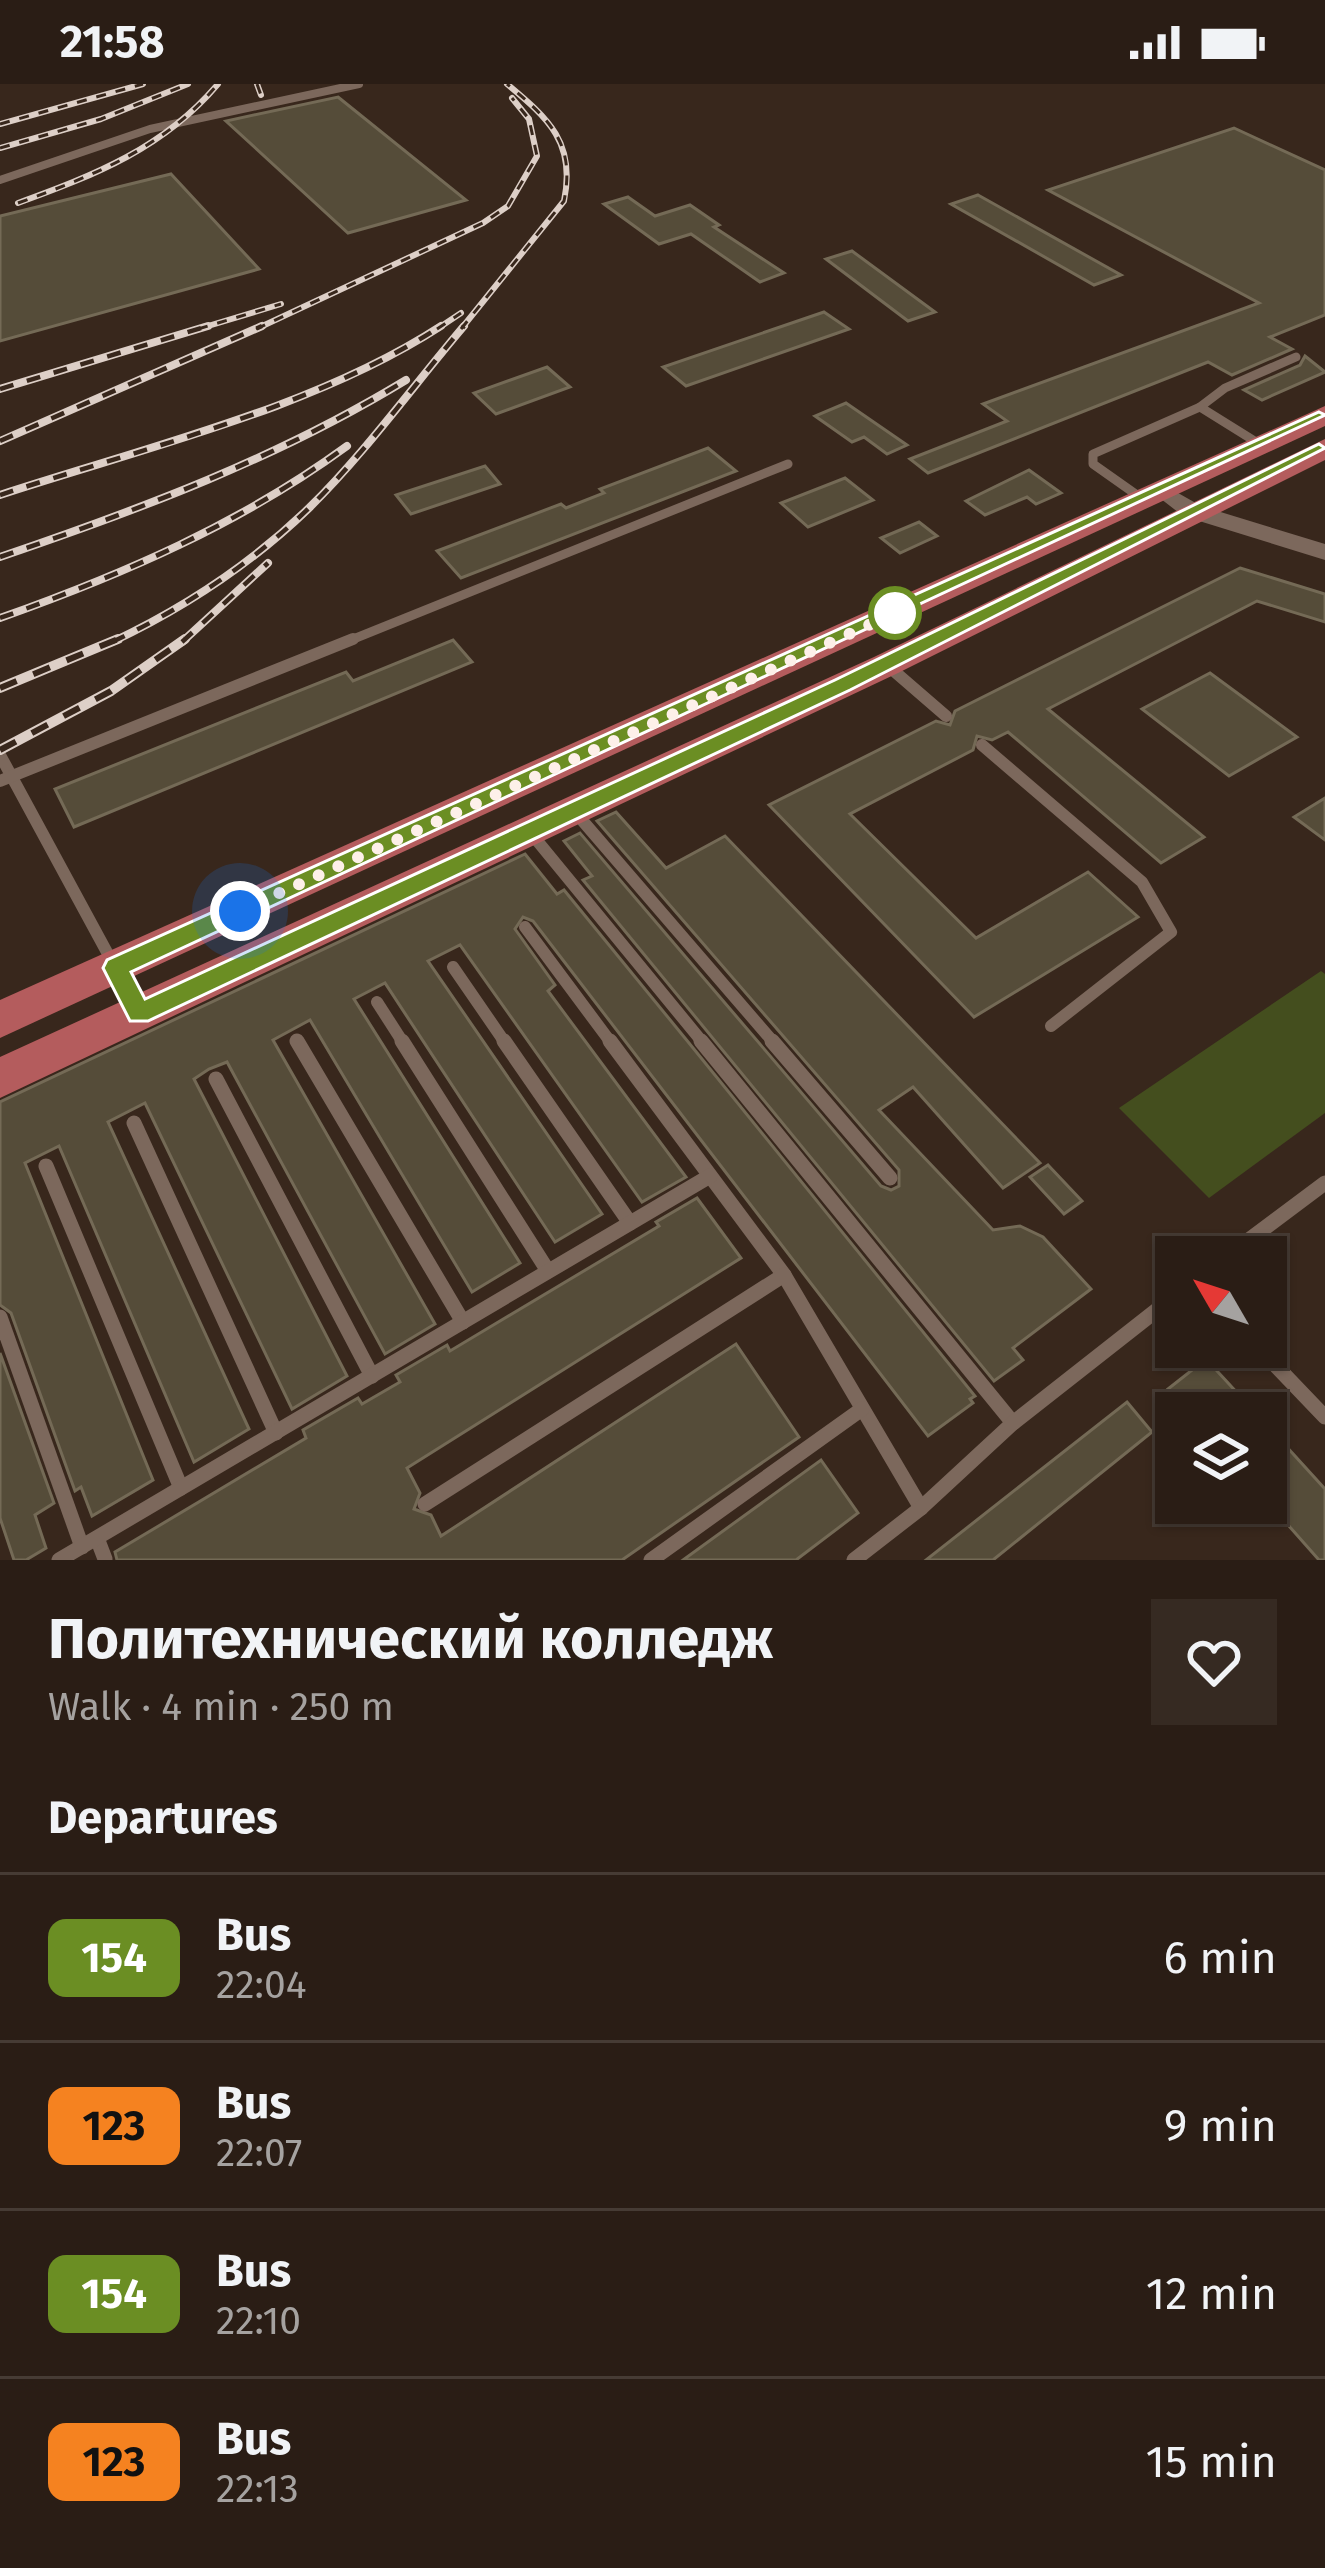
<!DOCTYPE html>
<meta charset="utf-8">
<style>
:root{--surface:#2a1d15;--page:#362a22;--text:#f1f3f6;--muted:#a5a2a0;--line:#463b34}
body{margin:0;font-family:"Fira Sans",sans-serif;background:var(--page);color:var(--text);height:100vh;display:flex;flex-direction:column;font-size:45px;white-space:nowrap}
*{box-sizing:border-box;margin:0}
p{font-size:39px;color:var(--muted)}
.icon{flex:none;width:66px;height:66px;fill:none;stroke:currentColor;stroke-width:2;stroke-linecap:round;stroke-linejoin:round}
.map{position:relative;height:1476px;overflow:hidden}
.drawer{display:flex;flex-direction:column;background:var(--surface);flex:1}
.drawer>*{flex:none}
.badge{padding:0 24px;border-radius:18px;font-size:42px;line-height:78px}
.needle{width:78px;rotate:309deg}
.buttons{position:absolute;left:1155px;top:1152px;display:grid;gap:24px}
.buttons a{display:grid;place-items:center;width:132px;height:132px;border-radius:0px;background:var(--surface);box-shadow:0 3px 9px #0004,0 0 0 3px var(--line);font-size:60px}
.you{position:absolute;width:60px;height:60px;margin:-30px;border:9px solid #fff;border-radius:50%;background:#1a73e8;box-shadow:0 0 0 18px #1a73e833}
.map>.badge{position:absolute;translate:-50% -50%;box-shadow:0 0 0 6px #fff}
h2{padding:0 48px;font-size:45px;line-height:108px}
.round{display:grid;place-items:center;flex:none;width:126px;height:126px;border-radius:0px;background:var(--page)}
.summary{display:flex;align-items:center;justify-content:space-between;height:204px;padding:0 48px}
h1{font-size:57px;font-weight:700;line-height:90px}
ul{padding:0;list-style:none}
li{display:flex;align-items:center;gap:36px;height:168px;padding:0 48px;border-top:3px solid var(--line)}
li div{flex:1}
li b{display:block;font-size:45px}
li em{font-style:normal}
li .badge{min-width:132px;font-weight:700;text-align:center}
.status{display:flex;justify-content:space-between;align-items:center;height:84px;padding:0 60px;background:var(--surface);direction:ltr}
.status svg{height:33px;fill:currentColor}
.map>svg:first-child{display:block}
.green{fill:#444e1e}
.building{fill:#554c39;stroke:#746a56;stroke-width:3}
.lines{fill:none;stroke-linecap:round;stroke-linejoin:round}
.service-far3{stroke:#7c685c;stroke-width:8}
.service-far2{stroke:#7c685c;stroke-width:9}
.service-far1{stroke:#7c685c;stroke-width:12}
.service{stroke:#7c685c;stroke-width:15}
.tertiary{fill:#7c685c;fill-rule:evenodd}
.primary{fill:#b45c5d;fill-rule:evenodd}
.rail-far2-casing{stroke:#ddcfc7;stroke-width:6}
.rail-far1-casing{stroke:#ddcfc7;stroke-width:8}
.rail-casing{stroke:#ddcfc7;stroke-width:10}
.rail-far2{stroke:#38271c;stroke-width:3;stroke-dasharray:10;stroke-linecap:butt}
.rail-far1{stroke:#38271c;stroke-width:4.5;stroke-dasharray:14;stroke-linecap:butt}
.rail{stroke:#38271c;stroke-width:6;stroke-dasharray:18;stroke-linecap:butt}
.line{fill:#6b8e23;stroke:#fff;stroke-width:3}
.walk{stroke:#fdf0e9;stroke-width:12;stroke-dasharray:0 21.6}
.stop-dot{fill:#fff;stroke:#6b8e23;stroke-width:6}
</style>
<div class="status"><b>21:58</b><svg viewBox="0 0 49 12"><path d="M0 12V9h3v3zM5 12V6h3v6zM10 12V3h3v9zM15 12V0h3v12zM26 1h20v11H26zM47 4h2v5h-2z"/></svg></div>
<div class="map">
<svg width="1325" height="1476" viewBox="0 0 1325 1476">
<rect width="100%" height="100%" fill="#38271c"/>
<polygon class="green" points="1321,887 1325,890 1325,1029 1209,1114 1119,1024"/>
<g class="building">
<polygon points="338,13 466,116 348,149 226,37"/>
<polygon points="1234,44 1325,86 1325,231 1270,253 1292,265 1232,291 1208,278 928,389 910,375 1007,337 983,320 1259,219 1048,106"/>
<polygon points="171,90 259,185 0,257 0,132"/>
<polygon points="978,111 1121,191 1094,201 951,120"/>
<polygon points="628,113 655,132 690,121 719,141 714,143 784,189 760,198 691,150 659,160 604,120"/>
<polygon points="852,167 935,228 908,237 826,175"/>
<polygon points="824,228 849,245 686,302 663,283"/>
<polygon points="1305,272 1325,288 1262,316 1244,306 1300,281"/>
<polygon points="547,283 570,303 496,330 474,309"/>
<polygon points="846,319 907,361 887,370 864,353 852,358 815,332"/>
<polygon points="708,364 736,387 461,494 437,467 561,420 566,424 604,409 600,405"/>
<polygon points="485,382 500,400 411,430 396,411"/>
<polygon points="1029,386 1061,409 1036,420 1027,413 985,431 966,417"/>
<polygon points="845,394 873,416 808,443 781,419"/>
<polygon points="919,438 937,452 900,469 881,454"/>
<polygon points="1240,484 1325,510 1325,538 1257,517 1048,625 1204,753 1161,779 1008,648 992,656 977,652 973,666 850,730 976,854 1088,788 1138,833 974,933 769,721 936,637 950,641 955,627"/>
<polygon points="453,556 472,578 74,743 55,705 346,588 353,597"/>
<polygon points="1210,589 1297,653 1229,692 1142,625"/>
<polygon points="1325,714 1325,756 1294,733"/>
<polygon points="616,728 666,784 725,752 1040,1079 1003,1104 913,1003 879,1026 993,1146 1020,1142 1043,1153 1091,1205 1013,1264 1023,1276 994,1297 583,796 592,792 564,757 580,749 881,1102 891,1106 899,1102 899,1086 597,737"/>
<polygon points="525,770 557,810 564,806 689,959 975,1312 970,1315 973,1319 928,1352 533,837 523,833 515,845 555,901 548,907 686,1093 642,1118 460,861 428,877 602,1130 555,1158 385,899 354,915 520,1179 472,1208 310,936 273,956 435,1240 385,1270 227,978 209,985 194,995 347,1292 292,1325 145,1019 108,1038 249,1345 194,1378 59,1062 25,1079 153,1396 92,1432 81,1403 75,1407 11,1229 0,1221 0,1018"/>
<polygon points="1048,1081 1082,1117 1064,1130 1030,1093"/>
<polygon points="697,1114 741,1174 407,1384 420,1409 414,1425 431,1431 441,1452 736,1260 799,1353 622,1476 117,1476 115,1468 306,1354 303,1346 358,1314 362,1320 400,1298 396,1291 447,1261 450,1267 659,1142 656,1138"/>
<polygon points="0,1269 54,1419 35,1431 46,1464 26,1476 14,1476 0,1434"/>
<polygon points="1206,1275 1241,1313 1256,1329 1190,1329 1168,1305"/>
<polygon points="1127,1318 1152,1348 993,1476 926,1476"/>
<polygon points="1266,1340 1325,1405 1325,1476 1319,1476 1266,1416"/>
<polygon points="821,1376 858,1429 796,1476 683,1476"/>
</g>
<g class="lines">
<polyline class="service-far3" points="0,96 150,45 359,0"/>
<g class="service-far2">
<polyline points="1261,361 1200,323 1225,304 1296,273"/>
<polyline points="1144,416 1093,380 1093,370 1200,323"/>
<polyline points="346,558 788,380"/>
</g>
<g class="service-far1">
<polyline points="887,581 946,632"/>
<polyline points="982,661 1142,798 1171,848 1051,942"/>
<polyline points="0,671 115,883"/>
<polyline points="0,697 353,555"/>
<polyline points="575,728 775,960"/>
<polyline points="530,748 704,960"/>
<polyline points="525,843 612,960"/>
<polyline points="453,883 506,960"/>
<polyline points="377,918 404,960"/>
</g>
<g class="service">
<polyline points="297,957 463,1238"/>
<polyline points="402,957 548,1187"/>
<polyline points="504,957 630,1139"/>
<polyline points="610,957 784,1191"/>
<polyline points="701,957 1013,1339"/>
<polyline points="772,957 890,1094"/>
<polyline points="216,995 372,1292"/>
<polyline points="134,1039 276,1349"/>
<polyline points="46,1082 181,1404"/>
<polyline points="1226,1173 1325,1099"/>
<polyline points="0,1233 82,1463"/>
<polyline points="1258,1263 1325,1333"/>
<polyline points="425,1420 784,1191 921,1424"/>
<polyline points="97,1454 105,1475"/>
<polyline points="59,1476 710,1092"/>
<polyline points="651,1476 862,1325"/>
<polyline points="854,1476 921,1424 1013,1339 1176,1211"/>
</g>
<polygon class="tertiary" points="1164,401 1201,422 1325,460 1325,476 1183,432 1152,408"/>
<g class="primary">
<polygon points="1325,322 1325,342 0,954 0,916"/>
<polygon points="1325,355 1325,376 898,589 0,1014 0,973 874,573"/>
</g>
<defs>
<g id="rail-far2">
<polyline points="257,0 261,11"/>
<polyline points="0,40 143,0"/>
<polyline points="0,64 101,35 188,0"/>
<path d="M18,119C95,91 164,64 218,0"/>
<polyline points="198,245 281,220"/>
<polyline points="256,245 483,139 508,122 537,72 529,35 512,14"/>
<polyline points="437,245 461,229"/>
<path d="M461,245L564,117C576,59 549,35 507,0"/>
</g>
<g id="rail-far1">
<polyline points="0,305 208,242"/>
<polyline points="0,357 262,242"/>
<path d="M0,411C143,364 315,324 441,242"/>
<path d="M0,473C141,425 278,374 406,296"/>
<path d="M0,534C124,490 240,440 347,362"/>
<path d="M112,558C184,524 251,480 309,424C365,369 413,302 464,242"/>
<polyline points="182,558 268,479"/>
</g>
<g id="rail">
<polyline points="0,604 118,555"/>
<polyline points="0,666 111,607 185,555"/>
</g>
</defs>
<use href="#rail-far2" class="rail-far2-casing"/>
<use href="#rail-far1" class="rail-far1-casing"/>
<use href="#rail" class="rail-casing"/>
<use href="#rail-far2" class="rail-far2"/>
<use href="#rail-far1" class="rail-far1"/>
<use href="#rail" class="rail"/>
</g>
<polygon class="line" points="1319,328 1325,331 131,888 145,915 835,596 1319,360 1325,364 850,606 148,937 130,937 103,884 107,876"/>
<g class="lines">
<polyline class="walk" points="240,827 904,525 895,529"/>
</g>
<circle class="stop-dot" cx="895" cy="529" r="24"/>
</svg>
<div class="buttons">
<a><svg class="needle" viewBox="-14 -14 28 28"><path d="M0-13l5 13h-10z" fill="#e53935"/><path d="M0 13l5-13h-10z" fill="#a5a2a0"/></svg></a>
<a><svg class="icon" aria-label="layers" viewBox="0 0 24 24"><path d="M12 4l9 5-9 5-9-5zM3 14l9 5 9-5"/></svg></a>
</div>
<div class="you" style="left:240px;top:827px"></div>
</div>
<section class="drawer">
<div class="summary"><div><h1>Политехнический колледж</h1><p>Walk · 4 min · 250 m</p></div><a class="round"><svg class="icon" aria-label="heart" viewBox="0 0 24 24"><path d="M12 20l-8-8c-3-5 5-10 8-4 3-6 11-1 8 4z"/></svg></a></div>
<h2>Departures</h2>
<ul>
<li><span class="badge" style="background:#6b8e23;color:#fff">154</span><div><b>Bus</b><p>22:04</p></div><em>6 min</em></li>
<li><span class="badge" style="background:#f58220;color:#111">123</span><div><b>Bus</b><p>22:07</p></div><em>9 min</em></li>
<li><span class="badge" style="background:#6b8e23;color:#fff">154</span><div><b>Bus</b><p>22:10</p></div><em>12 min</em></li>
<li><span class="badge" style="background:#f58220;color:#111">123</span><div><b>Bus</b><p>22:13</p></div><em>15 min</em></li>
</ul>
</section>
